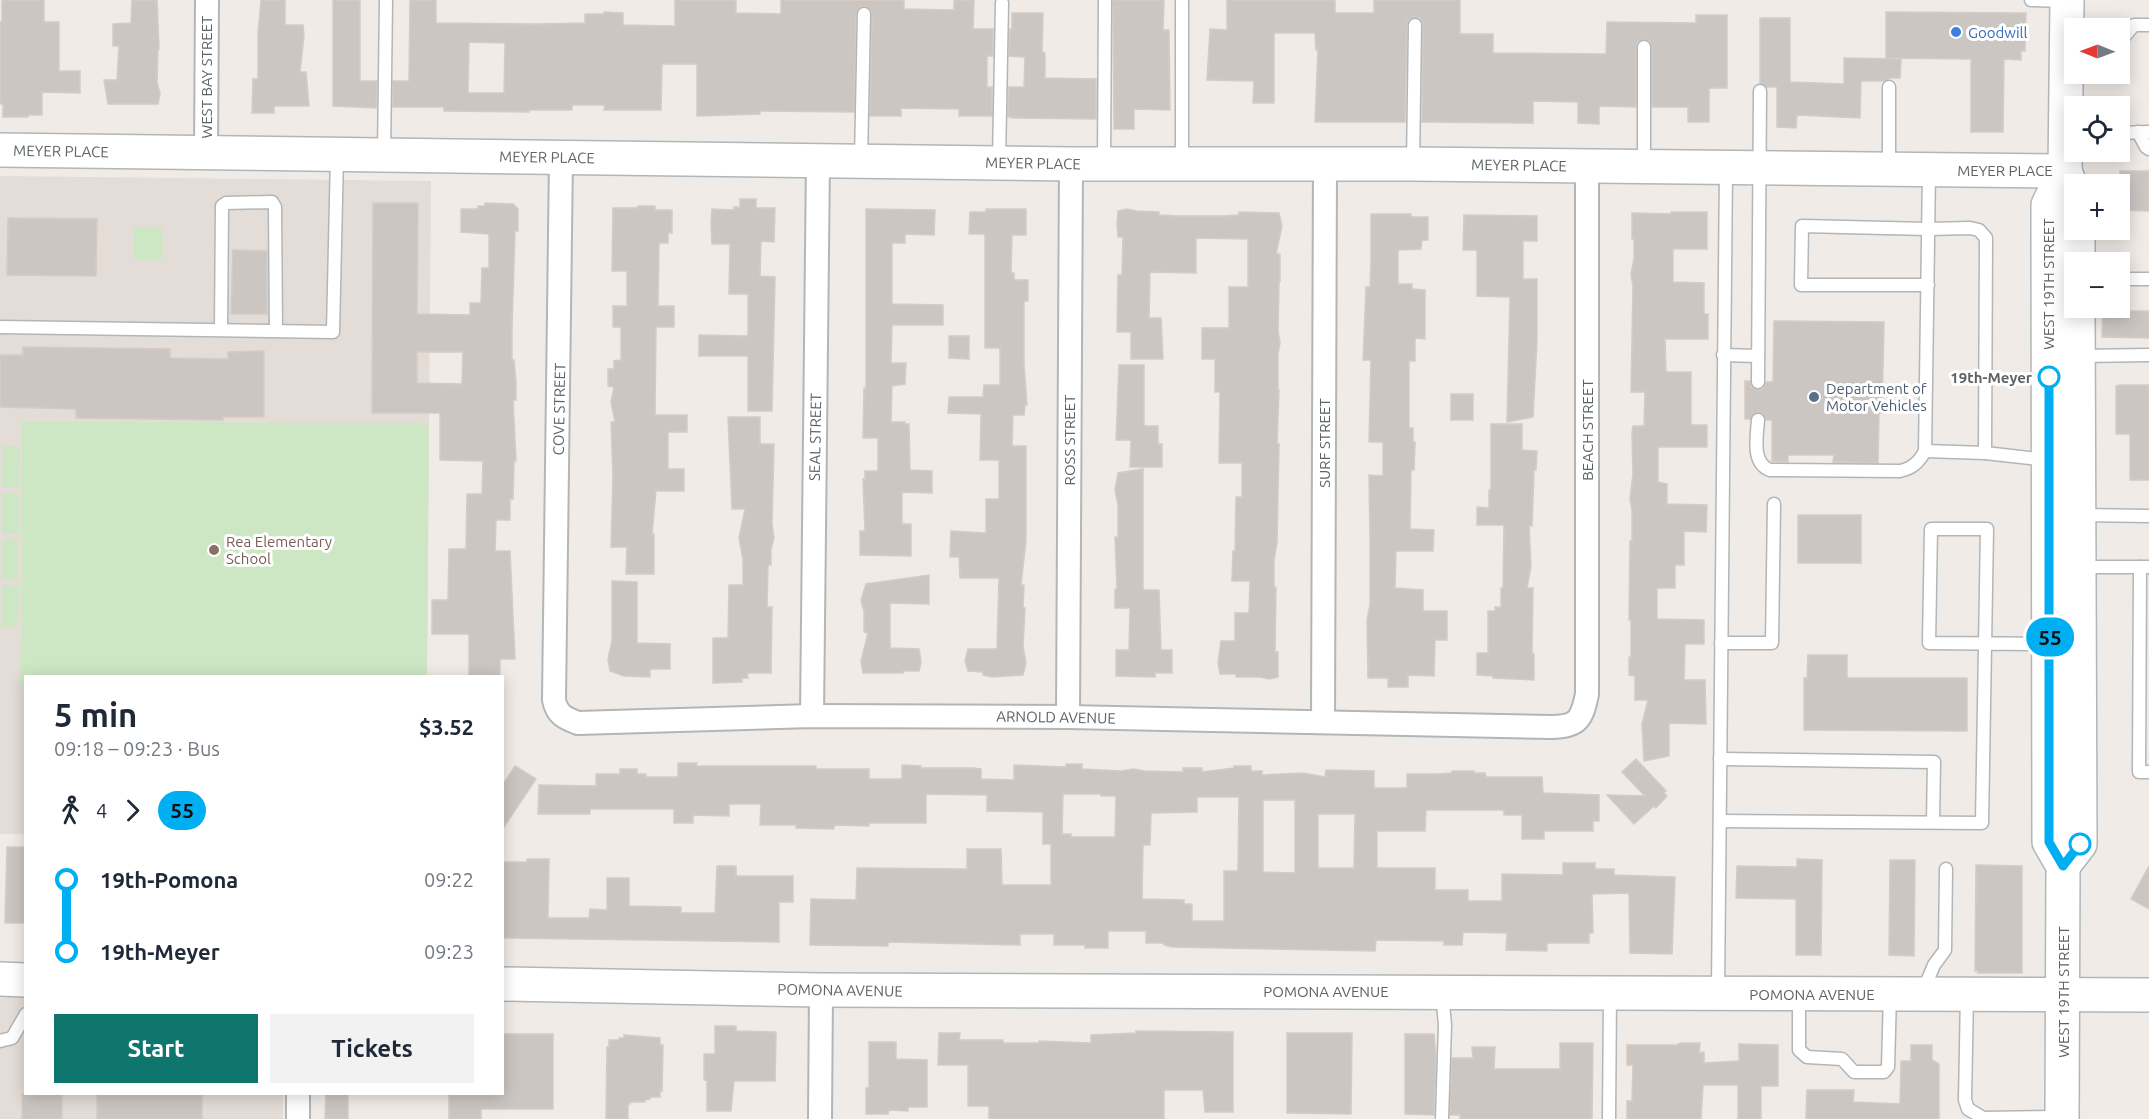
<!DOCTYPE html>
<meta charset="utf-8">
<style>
:root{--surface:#fff;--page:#f2f2f3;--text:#1f2937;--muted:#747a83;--accent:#0f766e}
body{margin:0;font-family:Ubuntu,sans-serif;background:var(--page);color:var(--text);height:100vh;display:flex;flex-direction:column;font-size:22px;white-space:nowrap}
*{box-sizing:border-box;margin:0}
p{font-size:20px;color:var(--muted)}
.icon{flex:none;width:33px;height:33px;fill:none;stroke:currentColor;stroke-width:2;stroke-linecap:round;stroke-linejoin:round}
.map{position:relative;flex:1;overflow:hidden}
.panel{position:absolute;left:24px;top:675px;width:480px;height:420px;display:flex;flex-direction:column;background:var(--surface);border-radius:0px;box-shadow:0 3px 15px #0003}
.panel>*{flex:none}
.badge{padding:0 12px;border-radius:20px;font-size:21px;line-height:39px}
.needle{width:39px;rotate:271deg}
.buttons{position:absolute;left:2064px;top:18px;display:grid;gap:12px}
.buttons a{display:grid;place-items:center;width:66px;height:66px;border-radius:0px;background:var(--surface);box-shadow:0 3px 15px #0003;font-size:30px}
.map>.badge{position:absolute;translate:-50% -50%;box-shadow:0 0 0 3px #fff}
.legs{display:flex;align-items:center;gap:9px;height:66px;padding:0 30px;font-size:20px}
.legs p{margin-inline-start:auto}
.headline{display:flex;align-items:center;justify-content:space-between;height:102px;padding:0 30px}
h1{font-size:33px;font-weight:600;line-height:45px}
.cta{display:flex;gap:12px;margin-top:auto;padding:12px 30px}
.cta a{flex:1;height:69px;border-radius:0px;background:var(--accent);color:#fff;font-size:24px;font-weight:600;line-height:69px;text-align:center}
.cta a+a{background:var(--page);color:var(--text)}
ul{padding:0 30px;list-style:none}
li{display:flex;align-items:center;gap:21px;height:72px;font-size:22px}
li i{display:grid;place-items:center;width:9px;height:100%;margin:0 8px;background:currentColor}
li i::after{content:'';width:15px;height:15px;margin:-8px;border:4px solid;border-radius:50%;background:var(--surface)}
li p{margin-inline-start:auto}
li:first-child i{background:linear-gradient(#0000 50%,currentColor 0)}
li:last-child i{background:linear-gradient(currentColor 50%,#0000 0)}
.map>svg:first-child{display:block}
.education{fill:#e3dcd7}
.green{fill:#cde7c4}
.building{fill:#ccc6c3;stroke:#d5cbc5;stroke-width:1.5;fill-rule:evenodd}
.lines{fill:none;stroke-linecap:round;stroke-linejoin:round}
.lane-casing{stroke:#b2b6b8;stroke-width:15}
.street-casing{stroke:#b2b6b8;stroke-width:26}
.secondary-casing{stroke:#b1b6b9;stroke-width:36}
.lane{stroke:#fff;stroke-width:12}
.street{stroke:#fff;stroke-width:22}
.secondary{stroke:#fff;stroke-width:33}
.line-1-casing{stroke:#fff;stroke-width:14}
.line-1{stroke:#00aff2;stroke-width:9}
.shop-dot{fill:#3f7fe0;stroke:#fff;stroke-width:2}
.stop-1-dot{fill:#fff;stroke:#00aff2;stroke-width:3}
.service-dot{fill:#5c6f8a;stroke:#fff;stroke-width:2}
.education-dot{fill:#8d6e63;stroke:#fff;stroke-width:2}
.labels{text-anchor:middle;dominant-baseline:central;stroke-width:6;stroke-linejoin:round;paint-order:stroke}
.shop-label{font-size:15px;fill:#366cbe;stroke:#fff;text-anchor:start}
.street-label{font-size:15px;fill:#5e6466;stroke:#fff}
.stop-label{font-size:15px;font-weight:bold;fill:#5e6466;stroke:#fff;text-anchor:end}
.service-label{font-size:15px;fill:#4e5e75;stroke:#fff;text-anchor:start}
.education-label{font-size:15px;fill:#785e54;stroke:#fff;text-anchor:start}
</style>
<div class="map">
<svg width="2149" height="1119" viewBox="0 0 2149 1119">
<rect width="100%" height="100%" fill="#f0ebe6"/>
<g class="education">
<polygon points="0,176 431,181 427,676 26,676 25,834 0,834"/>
<polygon points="0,997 25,997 26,1094 283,1094 283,1119 0,1119"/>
</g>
<g class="green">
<polygon points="134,227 162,227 163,259 134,259"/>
<polygon points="22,422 429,423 427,676 26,676 25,686 19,686 22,620"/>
<polygon points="3,446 20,446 19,488 2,487"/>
<rect x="2" y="493" width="17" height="41"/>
<polygon points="2,539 18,539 18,580 1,580"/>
<polygon points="2,585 19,586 18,627 2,627"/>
</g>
<g class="building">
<polygon points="2,0 44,0 44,22 59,22 59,71 80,71 80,93 42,92 42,115 28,115 28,117 3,117 3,104 1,104 0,99 0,22 2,22"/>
<polygon points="132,0 157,0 159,49 158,49 157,82 160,93 158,104 108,104 104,80 117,80 119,46 113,46 113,24 131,23"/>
<polygon points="261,0 285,0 285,25 303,25 304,36 300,72 306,72 309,106 274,106 274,113 252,113 253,79 258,79 258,33"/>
<polygon points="333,0 360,0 360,81 377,81 376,108 333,106"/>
<path d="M410,0H436V23L536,24L585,23V14H604V12L623,13V25L675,26V0H736V13L781,14V0H904V9L954,10V0H974L973,29H993V56H987V87H992V116H959V109L901,108V116H870L872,14L871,10L865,6L860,7L856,14L854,112L760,111V114L697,116V64H662L661,110H604L605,105H572V110H529V112L444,111V107H393V81H409ZM469,42L505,43L504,93H468Z"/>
<polygon points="1113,0 1164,0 1163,30 1169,30 1170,110 1134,109 1134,129 1114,129"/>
<polygon points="1227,0 1335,0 1335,13 1374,13 1374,0 1460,0 1460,34 1493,34 1493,53 1606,54 1607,22 1696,23 1696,15 1727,15 1727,88 1709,88 1709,122 1688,122 1688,107 1652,107 1652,47 1649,40 1643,39 1637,42 1636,47 1636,107 1599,106 1599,124 1578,123 1578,102 1533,101 1533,123 1422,122 1423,25 1420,18 1415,17 1408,20 1407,25 1405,122 1315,122 1318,50 1316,50 1315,33 1274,33 1274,103 1253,103 1254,81 1207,80 1210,29 1227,30"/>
<polygon points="1886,12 2026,13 2025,51 2021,51 2021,60 2004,59 2003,132 1971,132 1971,59 1886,58"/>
<polygon points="1012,13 1043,13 1042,52 1045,53 1045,78 1096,79 1096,119 1012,118 1012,117 1008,117 1009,87 1024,87 1025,57 1009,56 1010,29 1012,29"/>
<polygon points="1760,18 1790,18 1790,82 1844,84 1844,58 1901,59 1900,78 1890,78 1883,81 1861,81 1860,118 1797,115 1796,128 1777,127 1777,87 1767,87 1760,83"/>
<polygon points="2120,171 2149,171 2149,211 2120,210"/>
<polygon points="740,199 756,199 756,208 775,208 774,242 761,241 760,276 775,277 772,411 748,411 748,356 699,356 699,335 748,336 748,294 729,294 730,244 712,244 711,222 712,209 734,210 734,207 740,207"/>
<path d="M373,203H418L417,314L470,315V303H481L482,268H489V234L461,232V209H478V206H485V203L513,204L518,209V231H515L512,327V360H514L516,383V400H513L516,461H514L513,499H510V520H496L495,551H510L515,659H500V676H469V634H432V600H448L449,549H466L467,494H482L483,461L440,460V413H372ZM417,352H463L462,384L417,383Z"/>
<polygon points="638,206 655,206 655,210 672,210 672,233 668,233 668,243 659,243 658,306 674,306 674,327 656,327 655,415 687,415 687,432 668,432 668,469 684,469 684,491 656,491 652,534 654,534 654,574 626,574 627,547 611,547 613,476 611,422 615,422 611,402 614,387 608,386 608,369 614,369 614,361 621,360 621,327 613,327 613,306 627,306 627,271 612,271 613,208 637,208"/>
<polygon points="866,209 935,210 934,235 905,234 905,243 892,243 892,304 943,305 943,325 892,325 891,363 906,363 905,384 892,386 891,422 905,422 905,424 909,424 910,470 932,471 932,493 902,492 902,524 911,524 911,556 860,555 860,531 865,531 863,479 865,479 865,471 878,471 878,438 863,438 864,388 866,388"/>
<polygon points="986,209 1026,209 1026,235 1012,235 1011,273 1014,273 1014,280 1028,280 1028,301 1024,301 1024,365 1027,405 1025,405 1024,415 1013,415 1012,446 1026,446 1026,540 1021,585 1024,585 1023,608 1025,608 1023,646 1026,663 1023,675 992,677 983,675 983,672 968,671 965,661 968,649 997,649 999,578 960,578 959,557 950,557 951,531 986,533 986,499 999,499 999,460 980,460 981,414 948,413 949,397 983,397 984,385 1000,385 1000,348 985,348 985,234 969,234 970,212 986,212"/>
<polygon points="1127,209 1136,211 1159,212 1159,215 1176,216 1224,216 1239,215 1239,212 1279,213 1282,226 1276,254 1280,254 1280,281 1279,281 1278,331 1280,343 1278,353 1278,390 1279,390 1277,444 1279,444 1277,542 1274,561 1274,587 1276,587 1275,652 1278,652 1278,677 1270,679 1260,677 1236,677 1236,674 1220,674 1218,663 1221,641 1235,641 1235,613 1249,613 1250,581 1232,581 1233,551 1235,551 1236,497 1242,497 1242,463 1219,463 1220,392 1215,392 1215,359 1202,359 1202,328 1229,328 1229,287 1248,287 1248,239 1196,238 1196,273 1150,272 1149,318 1161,318 1163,359 1131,359 1131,332 1117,332 1118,275 1122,275 1123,237 1118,237 1117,224 1118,211"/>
<polygon points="1671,212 1707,212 1707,249 1673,249 1673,282 1704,283 1704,314 1708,314 1708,339 1665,339 1666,372 1691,372 1691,425 1707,425 1707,447 1658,447 1658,482 1667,484 1667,504 1707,505 1706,532 1684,531 1684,565 1675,565 1675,588 1657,588 1657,619 1704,620 1704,644 1685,644 1684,680 1705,680 1706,724 1669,723 1669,756 1644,761 1642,724 1648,700 1635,700 1635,676 1629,675 1629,657 1631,657 1631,620 1629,620 1630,541 1632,541 1632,510 1630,499 1633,474 1632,433 1633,426 1644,426 1645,392 1631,392 1633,287 1631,274 1634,259 1634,239 1632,239 1632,213 1671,214"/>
<polygon points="1371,214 1411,214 1411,217 1428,217 1428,240 1422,240 1421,249 1398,250 1398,284 1412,284 1412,289 1425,290 1425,339 1415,338 1415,361 1409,361 1409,428 1413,428 1413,442 1415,442 1414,470 1411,470 1410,529 1434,530 1433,551 1396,551 1395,588 1423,590 1423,611 1447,611 1447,640 1435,640 1434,676 1408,675 1408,687 1388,687 1388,678 1368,678 1367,620 1370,605 1370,539 1369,475 1383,476 1383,442 1369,442 1371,360 1363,360 1366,287 1370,287 1371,264"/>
<polygon points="1464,215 1537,216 1537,241 1523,241 1523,279 1537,279 1537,340 1533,417 1507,422 1510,297 1477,296 1477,250 1463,250"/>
<polygon points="8,218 97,219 96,276 7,275"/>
<polygon points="233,250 267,251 267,314 231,314"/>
<polygon points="2103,311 2149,311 2149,338 2102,337"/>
<polygon points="1774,321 1884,322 1882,413 1879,413 1878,463 1833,462 1834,455 1788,455 1788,462 1772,461 1772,420 1766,420 1763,414 1758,412 1752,415 1750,419 1745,419 1745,381 1750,381 1751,387 1757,390 1763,389 1766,382 1773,382"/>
<polygon points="949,336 969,336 969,359 949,358"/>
<polygon points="23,347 170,349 170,358 228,359 228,352 264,351 264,417 223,417 223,420 76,418 76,409 0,407 0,355 23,355"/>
<polygon points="1119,365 1144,365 1144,426 1158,426 1158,444 1162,444 1162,467 1130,467 1131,440 1116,440"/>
<polygon points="2120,385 2149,385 2149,480 2130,480 2130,434 2116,434 2116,386"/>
<rect x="1451" y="394" width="22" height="26"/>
<polygon points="728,417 760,417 760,444 774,444 772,524 774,538 771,549 771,565 768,565 767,607 772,607 771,673 747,673 748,678 742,678 742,682 713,683 713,638 728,638 729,585 743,585 743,560 739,538 745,509 732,509"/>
<polygon points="1491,424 1522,424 1522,450 1537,451 1536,470 1534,470 1532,526 1529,526 1531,566 1527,588 1533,588 1532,654 1534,654 1534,680 1493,678 1493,676 1477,675 1477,653 1488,653 1488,611 1495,611 1495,607 1501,607 1501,588 1503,588 1504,525 1477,525 1477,507 1489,508 1489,490 1491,490"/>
<polygon points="1143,469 1143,590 1159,590 1161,650 1172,650 1172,673 1155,673 1155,677 1116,676 1116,650 1129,650 1130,608 1115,608 1115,589 1117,589 1115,537 1118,537 1118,505 1115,490 1118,473"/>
<rect x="1798" y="515" width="63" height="48"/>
<polygon points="929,575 929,604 890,603 890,648 919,649 921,662 919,671 903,671 903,673 863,673 861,661 868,633 864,632 864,611 861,600 866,584"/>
<polygon points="612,581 637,582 637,643 670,644 670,669 650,669 650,677 624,676 610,671 608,659 612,641"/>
<polygon points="1808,655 1847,655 1847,678 1967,678 1967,731 1804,730 1804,678 1807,678"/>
<polygon points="1636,759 1666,791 1664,793 1667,796 1656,808 1654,806 1634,824 1607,795 1645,796 1622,772"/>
<path d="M678,763H697L696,766H816V769H869V779H902V765L921,766V768H973L981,769V779L1014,780V765L1066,767V764H1082V769L1121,771L1133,769L1145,771L1183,772V768H1202V772L1234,768V766H1251V771H1262V775L1302,773L1325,777L1326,770L1374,771V788H1407V774H1437L1452,773V771H1474V773H1485L1486,777H1542L1543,793L1599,795V821H1593V831H1544V839H1522V815H1504V810H1426L1425,831H1377V868H1435V890H1468V901H1502V874L1563,875V863H1595V869H1614V875L1675,877L1672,954L1630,953L1629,893L1592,894L1593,933H1589V943H1547V951L1506,950L1507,933L1463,932L1462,945H1444V941L1376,940L1375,951L1172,947L1164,945V943H1146V931H1108V948H1085V945H1054V934H1020V945L888,942V946L810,945L811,899L856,900L857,868L967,869V849H1001L1002,885H1051V844H1043V812L987,811V795L926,794V823H869V826L834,825V829L796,828V825H760L761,804H729V816L693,815V823H674V809H590V814H538L539,785L596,786V774H620V769H637V774H646V777H678ZM1063,794H1101V796H1116L1115,837H1071V834H1062ZM1197,797H1239L1238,871H1224V921H1192V904H1184V900L1142,899L1143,845H1150L1151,813L1197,812ZM1263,800H1295V873L1263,872ZM1318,814H1355L1354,868H1318Z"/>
<polygon points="515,766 536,779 502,830 502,786"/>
<polygon points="7,847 26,847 26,923 5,923"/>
<polygon points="527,859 549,859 548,918 589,918 590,909 607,910 607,878 629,878 629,906 681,907 681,913 715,913 717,866 736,866 736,876 793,876 793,902 779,902 779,942 502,938 502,862 527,862"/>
<polygon points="1797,859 1822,860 1821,955 1796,955 1796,899 1736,898 1737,866 1797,867"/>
<polygon points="1890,860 1915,860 1914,956 1889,955"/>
<polygon points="1976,865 2022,866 2022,973 1978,973 1978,971 1975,971"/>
<polygon points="2149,866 2149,909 2131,899"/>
<polygon points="715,1026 736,1026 736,1031 776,1032 775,1081 734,1081 731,1111 707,1111 707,1080 704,1080 704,1054 715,1054"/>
<polygon points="1136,1031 1233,1032 1233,1112 1205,1112 1203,1090 1164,1090 1164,1119 989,1119 989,1106 968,1106 968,1065 938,1065 939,1033 960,1033 959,1040 1003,1040 1003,1043 1039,1043 1039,1041 1091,1043 1091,1035 1136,1033"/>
<polygon points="1287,1033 1352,1033 1351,1114 1287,1113"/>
<polygon points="503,1034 553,1034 553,1109 481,1109 481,1119 449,1119 449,1094 502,1094"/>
<polygon points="1405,1034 1434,1034 1436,1059 1434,1115 1405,1114"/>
<polygon points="624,1035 660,1038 660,1045 663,1045 662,1091 660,1090 660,1097 650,1097 650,1099 645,1100 645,1102 630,1102 630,1104 628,1104 628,1119 606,1119 607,1047 609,1047 609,1040 619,1040 619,1038 624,1038"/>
<polygon points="869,1042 896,1042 896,1059 927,1060 927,1107 908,1107 908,1111 889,1110 888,1114 866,1114 866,1088 869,1088"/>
<polygon points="1560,1043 1593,1043 1592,1119 1460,1119 1460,1115 1450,1115 1452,1058 1473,1058 1472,1047 1495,1047 1494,1069 1560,1069"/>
<polygon points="1680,1043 1700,1043 1699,1053 1704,1052 1704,1063 1739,1061 1739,1044 1778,1045 1778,1086 1761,1086 1761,1119 1738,1119 1738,1085 1703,1085 1701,1119 1627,1119 1627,1101 1632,1101 1633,1065 1627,1065 1627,1045 1677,1045"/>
<polygon points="1911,1045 1932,1045 1932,1060 1939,1064 1939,1119 1806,1119 1807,1090 1854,1090 1853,1102 1900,1104 1901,1061 1911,1061"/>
<rect x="22" y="1094" width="40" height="25"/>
<rect x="97" y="1094" width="105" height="25"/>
<polygon points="326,1094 348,1094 348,1119 325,1119"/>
</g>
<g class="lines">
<defs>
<g id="lane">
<polyline points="2031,0 2065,1"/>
<polyline points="2120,38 2123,38 2134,25 2149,25"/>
<polyline points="2138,132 2146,147 2149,149"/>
<polyline points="2120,133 2149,132"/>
<polyline points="384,155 386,0"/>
<polyline points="861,160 864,14"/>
<polyline points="999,161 1002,3"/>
<polyline points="1104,162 1105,0"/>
<polyline points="1182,162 1182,2"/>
<polyline points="1413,163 1415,25"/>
<polyline points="1644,165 1644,47"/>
<polyline points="1889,168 1889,87"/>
<polyline points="2120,279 2149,279"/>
<polyline points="1928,285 1801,285 1802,226 1928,229 1970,228 1979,230 1986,238 1985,453"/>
<polyline points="0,327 333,332 337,156"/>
<polyline points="221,329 222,206 226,203 272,202 275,207 276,330"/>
<polyline points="1723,355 1758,356"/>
<polyline points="2080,356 2149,355"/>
<polyline points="1758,382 1760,91"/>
<path d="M1758,420C1757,436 1751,463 1770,470L1900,471C1913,468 1919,462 1925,451L1929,171"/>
<polyline points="1925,451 1985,453 2048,460"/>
<polyline points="2081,515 2149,516"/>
<polyline points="2081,567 2149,567"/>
<polyline points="2140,567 2139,772 2149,772"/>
<polyline points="1721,643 1772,643 1774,504"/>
<polyline points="1720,759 1934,762 1933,822"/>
<polyline points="1720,821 1982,823 1987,529 1931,529 1929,643 2049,644"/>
<polyline points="1718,991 1726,169"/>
<polyline points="1923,991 1934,965 1945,950 1946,869"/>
<polyline points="1442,993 1445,1025 1442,1119"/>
<polyline points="1799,994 1799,1050 1807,1057 1842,1059 1854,1072 1884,1072 1888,1067 1890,995"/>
<polyline points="1967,994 1965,1100 1968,1109 1983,1118 2061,1117"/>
<polyline points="0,1041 12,1038 26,1014"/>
<polyline points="1609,1119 1610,994"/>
</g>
<g id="street">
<polyline points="206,153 207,0"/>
<path d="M561,157L554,700C557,715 565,718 578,723L812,716L1068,717L1551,727C1578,727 1582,719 1587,694V166"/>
<polyline points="812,716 818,159"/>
<polyline points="1068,717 1071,164"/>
<polyline points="1323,722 1325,164"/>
<polyline points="298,1119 298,1094"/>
<polyline points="820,1119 821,990"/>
</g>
<g id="secondary">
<polyline points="2067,0 2065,171 2073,192"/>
<polyline points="0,150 1071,164 1413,164 2065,171"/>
<polyline points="2078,230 2078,262"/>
<polyline points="2063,866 2080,844 2078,308"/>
<polyline points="0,979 26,980"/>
<polyline points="502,984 821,990 2149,995"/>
<polyline points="2062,1119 2063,866 2049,842 2048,205 2065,171"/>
</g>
</defs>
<use href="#lane" class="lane-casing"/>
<use href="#street" class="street-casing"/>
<use href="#secondary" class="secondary-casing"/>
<use href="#lane" class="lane"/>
<use href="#street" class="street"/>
<use href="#secondary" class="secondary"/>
</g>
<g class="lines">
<defs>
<polyline id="line-1" points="2049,377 2049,842 2063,866 2080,844"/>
</defs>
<use href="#line-1" class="line-1-casing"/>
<use href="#line-1" class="line-1"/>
</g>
<circle class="shop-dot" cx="1956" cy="32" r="6"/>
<g class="stop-1-dot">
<circle cx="2049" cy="377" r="10"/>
<circle cx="2080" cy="844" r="10"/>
</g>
<circle class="service-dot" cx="1814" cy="397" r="6"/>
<circle class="education-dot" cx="214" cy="550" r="6"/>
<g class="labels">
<g class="shop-label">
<text x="1968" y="32">Goodwill</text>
</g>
<g class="street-label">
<text transform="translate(206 77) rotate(-90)">WEST BAY STREET</text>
<text transform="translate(61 151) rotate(1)">MEYER PLACE</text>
<text transform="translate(547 157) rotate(1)">MEYER PLACE</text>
<text transform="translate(1033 163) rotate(1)">MEYER PLACE</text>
<text transform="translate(1519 165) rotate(1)">MEYER PLACE</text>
<text x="2005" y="170">MEYER PLACE</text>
<text transform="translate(2048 284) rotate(-90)">WEST 19TH STREET</text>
<text transform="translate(559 409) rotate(-89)">COVE STREET</text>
<text transform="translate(1587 430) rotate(-90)">BEACH STREET</text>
<text transform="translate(815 437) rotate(-89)">SEAL STREET</text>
<text transform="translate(1069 440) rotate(-90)">ROSS STREET</text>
<text transform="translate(1324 443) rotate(-90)">SURF STREET</text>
<text transform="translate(1056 717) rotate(1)">ARNOLD AVENUE</text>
<text transform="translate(840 990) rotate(1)">POMONA AVENUE</text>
<text x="1326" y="991">POMONA AVENUE</text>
<text transform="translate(2063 992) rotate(-90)">WEST 19TH STREET</text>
<text x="1812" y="994">POMONA AVENUE</text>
</g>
<g class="stop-label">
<text x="2032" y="377">19th-Meyer</text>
</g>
<g class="service-label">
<text x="1826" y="388">Department of<tspan x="1826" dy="17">Motor Vehicles</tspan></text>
</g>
<g class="education-label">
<text x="226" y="541">Rea Elementary<tspan x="226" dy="17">School</tspan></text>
</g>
</g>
</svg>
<div class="buttons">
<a><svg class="needle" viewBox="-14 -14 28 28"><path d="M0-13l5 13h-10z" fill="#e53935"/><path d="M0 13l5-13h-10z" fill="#747a83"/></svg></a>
<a><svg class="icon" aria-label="locate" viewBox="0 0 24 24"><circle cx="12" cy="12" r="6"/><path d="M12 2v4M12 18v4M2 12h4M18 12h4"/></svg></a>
<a>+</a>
<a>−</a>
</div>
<b class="badge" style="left:2050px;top:637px;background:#00aff2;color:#111">55</b>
<section class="panel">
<div class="headline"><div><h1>5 min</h1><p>09:18 – 09:23 · Bus</p></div><b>$3.52</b></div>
<div class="legs"><svg class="icon" aria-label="walk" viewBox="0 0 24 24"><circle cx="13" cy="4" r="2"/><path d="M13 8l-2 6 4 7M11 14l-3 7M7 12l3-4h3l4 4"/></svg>4<svg class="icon" aria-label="forward" viewBox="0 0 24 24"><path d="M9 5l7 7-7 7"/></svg><b class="badge" style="background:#00aff2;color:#111">55</b></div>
<ul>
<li><i style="color:#00aff2"></i><b>19th-Pomona</b><p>09:22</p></li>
<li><i style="color:#00aff2"></i><b>19th-Meyer</b><p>09:23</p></li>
</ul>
<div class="cta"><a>Start</a><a>Tickets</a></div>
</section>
</div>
